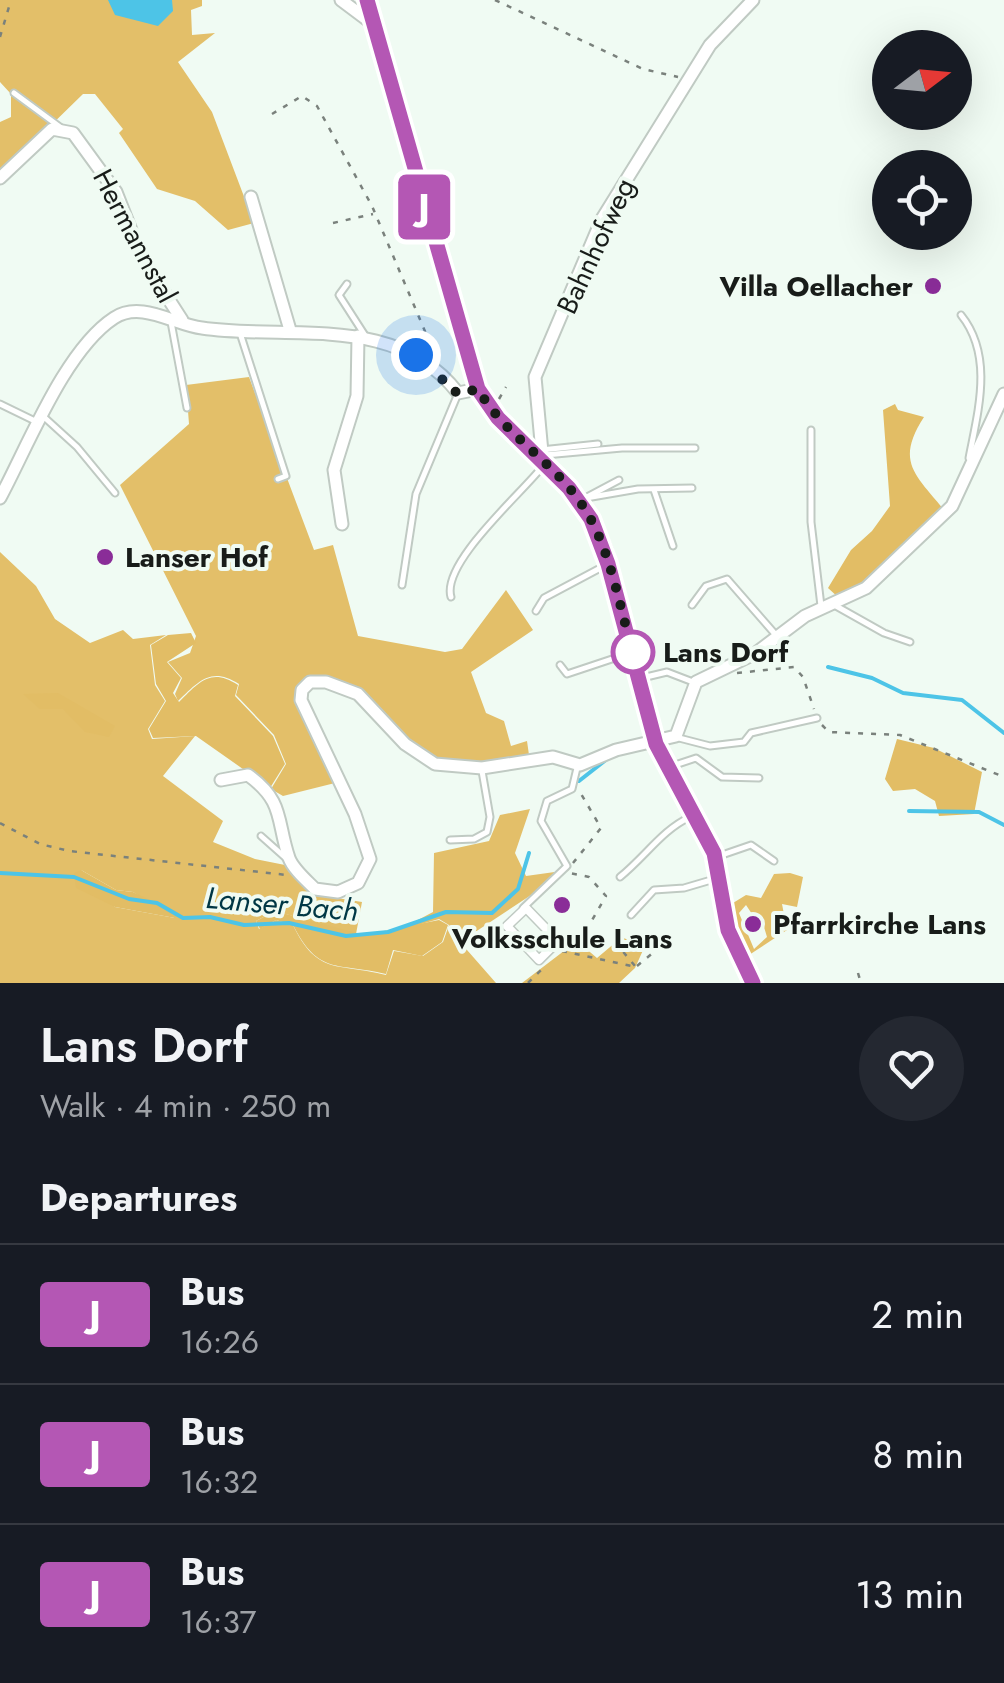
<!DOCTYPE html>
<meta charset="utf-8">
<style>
:root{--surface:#171b24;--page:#242831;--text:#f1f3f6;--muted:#9ea1a6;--line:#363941}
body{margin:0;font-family:Jost,sans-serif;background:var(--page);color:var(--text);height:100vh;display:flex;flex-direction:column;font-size:38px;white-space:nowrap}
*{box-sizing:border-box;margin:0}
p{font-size:32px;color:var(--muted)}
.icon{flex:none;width:55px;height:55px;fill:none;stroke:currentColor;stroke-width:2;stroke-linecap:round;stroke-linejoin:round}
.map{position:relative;height:983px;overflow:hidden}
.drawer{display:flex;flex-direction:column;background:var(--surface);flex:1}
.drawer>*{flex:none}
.badge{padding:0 20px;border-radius:8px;font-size:35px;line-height:65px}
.needle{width:65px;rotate:74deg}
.buttons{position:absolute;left:872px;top:30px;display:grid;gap:20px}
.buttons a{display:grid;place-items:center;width:100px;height:100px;border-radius:50%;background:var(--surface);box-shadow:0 10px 40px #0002;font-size:50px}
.you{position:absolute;width:50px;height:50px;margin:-25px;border:8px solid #fff;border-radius:50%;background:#1a73e8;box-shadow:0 0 0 15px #1a73e833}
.map>.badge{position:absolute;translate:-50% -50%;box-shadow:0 0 0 5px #fff}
h2{padding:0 40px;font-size:38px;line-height:90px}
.round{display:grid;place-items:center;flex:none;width:105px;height:105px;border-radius:52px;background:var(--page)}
.summary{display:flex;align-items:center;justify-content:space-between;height:170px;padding:0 40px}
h1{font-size:48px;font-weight:600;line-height:75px}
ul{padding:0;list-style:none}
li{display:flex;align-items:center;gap:30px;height:140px;padding:0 40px;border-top:2px solid var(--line)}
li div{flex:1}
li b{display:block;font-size:38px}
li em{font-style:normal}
li .badge{min-width:110px;font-weight:700;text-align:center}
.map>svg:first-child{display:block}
.green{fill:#e3bf69;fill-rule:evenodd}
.forest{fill:#e2bd65}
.water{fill:#4dc4e7}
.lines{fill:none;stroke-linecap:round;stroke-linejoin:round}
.stream{stroke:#4dc4e7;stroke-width:4}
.service-casing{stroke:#c0cac3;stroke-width:9}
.pedestrian-casing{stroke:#c0cac3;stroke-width:11}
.minor-casing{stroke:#c0cac3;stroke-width:15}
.secondary-casing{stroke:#c0cac3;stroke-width:19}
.path{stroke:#7a817c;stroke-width:2.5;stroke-dasharray:5 8;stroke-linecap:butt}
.service{stroke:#fff;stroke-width:5}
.pedestrian{stroke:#fff;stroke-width:8}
.minor{stroke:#fff;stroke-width:11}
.secondary{stroke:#dee3ce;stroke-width:15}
.line-casing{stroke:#fff;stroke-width:22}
.line{stroke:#b457b4;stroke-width:15}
.walk{stroke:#181c19;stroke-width:10;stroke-dasharray:0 18}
.poi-dot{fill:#8a2d98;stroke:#f0fbf3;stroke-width:4}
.stop-dot{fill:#fff;stroke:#b457b4;stroke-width:5}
.labels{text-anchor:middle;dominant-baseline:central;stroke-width:8;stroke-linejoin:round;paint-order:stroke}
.street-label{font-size:28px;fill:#181c19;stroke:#f0fbf3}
.poi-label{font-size:28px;font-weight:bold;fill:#181c19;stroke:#f0fbf3;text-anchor:start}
.stop-label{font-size:28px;font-weight:bold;fill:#181c19;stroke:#f0fbf3;text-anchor:start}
.water-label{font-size:30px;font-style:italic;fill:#003745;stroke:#f0fbf3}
</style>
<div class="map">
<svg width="1004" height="983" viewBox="0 0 1004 983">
<rect width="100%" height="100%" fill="#f0fbf3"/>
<g class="green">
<polygon points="0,0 202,0 202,6 191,10 192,35 215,33 178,62 212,112 254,223 228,230 195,201 157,189 119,133 123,129 95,94 83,94 0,175 0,122 11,117 11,94 0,82"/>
<path d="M249,377L314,550L333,545L358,636L445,652L462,649L506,590L533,630L471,672L486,713L504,721L511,746L527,741L529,755C501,759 470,767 443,760C399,750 383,687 337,682C325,681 309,687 298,689L339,782L283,796L271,789L286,764L274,735L236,695L239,684C211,666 199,681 178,701L175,694L182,678L168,662L190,653L196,636L120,485L189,424L186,385Z"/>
<path d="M0,552L36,586L55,619L90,643L123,630L133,639L166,635L150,645L155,685L165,701L148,729L152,739L195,736L163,776L223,821L213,842L255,859L290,866L312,894L362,902L356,934L275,911L256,921L259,929L276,920L293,925C317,976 339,963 386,975L394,951L423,956L443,942L449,925L439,919L397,931L433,912L434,853L489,841L500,815L530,809L515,853L526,876L569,870L460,942L496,983H0ZM81,870L116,890L133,892L175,918L115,907Z"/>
<path d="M790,873L803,877L797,907L782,904L787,930L749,955L736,932L733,903L746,895L761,898L774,874ZM746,905L754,917H761L767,937L754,949L739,913Z"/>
<polygon points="622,937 644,948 635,968 619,983 522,983 577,941 597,958"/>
</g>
<g class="forest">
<path d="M895,404L898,410L924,417C895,462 915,474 945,511L863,586L839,598L828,588L851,550L872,531L890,506L883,410Z"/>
<path d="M191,633L196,643L167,662L181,678L173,693L179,702C199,682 211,667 238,685L235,696L273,736L285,764L270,788L196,736L153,738L149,729L166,701L156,684L151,645L168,635Z"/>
<polygon points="58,693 115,726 109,737 85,732 63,709 40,709 23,694"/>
<polygon points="897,739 934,748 982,772 974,814 939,816 935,801 915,789 893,791 885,779"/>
<polygon points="81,870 116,890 133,892 178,913 175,918 115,907 76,888 74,873"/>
<path d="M275,911L364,935L439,920L448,925L442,942L422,956L393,950L386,974C337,962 319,976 293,925L276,920L260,929L256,921Z"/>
</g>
<polygon class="water" points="108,0 172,0 173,11 158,26 115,15"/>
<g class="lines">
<g class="stream">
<polyline points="828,667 872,678 903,693 962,700 1004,733"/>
<polyline points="579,781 607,759"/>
<polyline points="909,811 979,812 1004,825"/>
<polyline points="0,873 74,877 129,899 157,903 183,918 210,917 244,925 289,923 346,936 388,932 446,912 492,913 518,889 529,853"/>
</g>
<defs>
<g id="service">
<polyline points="14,93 60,127"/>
<polyline points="347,284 339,295 366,337"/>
<path d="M961,315C994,356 978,411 969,458"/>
<polyline points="171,322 187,408"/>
<polyline points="240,333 286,476 278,479"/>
<polyline points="0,404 37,422"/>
<polyline points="44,417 77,447 115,493"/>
<polyline points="811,430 811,522 821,606"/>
<polyline points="541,450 598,444"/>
<polyline points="545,455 622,448 695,448"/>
<polyline points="654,490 673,546"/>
<polyline points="587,497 619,480"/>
<polyline points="586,498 638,489 692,488"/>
<polyline points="402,585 416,494 457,396"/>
<path d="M451,597C441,563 522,493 542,467"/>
<polyline points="692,605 706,586 727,579 775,634"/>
<polyline points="836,606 884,633 910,642"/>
<polyline points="536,611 544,598 606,565"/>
<polyline points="560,665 567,674 630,653"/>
<polyline points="642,678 667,672 693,682"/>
<polyline points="679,738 710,746 744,742 751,733 817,718"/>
<polyline points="669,767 696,758 722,777 759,778"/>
<polyline points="261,836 288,860"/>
<polyline points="450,840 474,839 487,832 490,817 482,771"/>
<polyline points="719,856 751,845 774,861"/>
<path d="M620,877C646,856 662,830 690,817"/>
<polyline points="523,908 567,866 541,821 547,801 572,789 577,768"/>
<polyline points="631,915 654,890 684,888 718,878"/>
</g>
<polygon id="pedestrian" points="526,908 558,941 539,960 507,926"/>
<g id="minor">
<polyline points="341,0 373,24"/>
<polyline points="0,178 52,129 73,133 116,192 142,258 182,320"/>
<polyline points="251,197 290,330"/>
<polyline points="543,463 535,377 602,219 710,45 753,0"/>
<path d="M0,498C28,446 65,350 114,318C141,300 175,325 202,328C290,341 395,312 458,393L478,389"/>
<polyline points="342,524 334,470 357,396 358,336"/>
<path d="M221,780L248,775C285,802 276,820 289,858C293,869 306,880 315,889L338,892L358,883L370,859L355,814L301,700L302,690L310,682H326L358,694L405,744L435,764L482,768L553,757L580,765L616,750L676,736L696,682L756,653L805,616L866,588L952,506L1004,394"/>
</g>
<polyline id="secondary" points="367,0 478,389 498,417 569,487 591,519 604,550 656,744 714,853 729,930 753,983"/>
</defs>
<use href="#service" class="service-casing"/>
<use href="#pedestrian" class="pedestrian-casing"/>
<use href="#minor" class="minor-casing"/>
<use href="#secondary" class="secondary-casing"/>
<g class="path">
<polyline points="495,0 643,69 678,77"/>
<polyline points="0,37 11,0"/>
<polyline points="272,114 302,96 317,106 372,206 435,355"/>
<polyline points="333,223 373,214"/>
<polyline points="499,399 506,387"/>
<polyline points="737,673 794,667 803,677 814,709"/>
<polyline points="822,725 829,732 900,735 1004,777"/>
<polyline points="0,823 40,844 69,851 287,875"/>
<polyline points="573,863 601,828 580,792"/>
<polyline points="615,942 635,966"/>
<polyline points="565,947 591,922 606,896 589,877 570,873"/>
<polyline points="562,951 636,967"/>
<polyline points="637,966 666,942 669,946"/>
<polyline points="858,973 861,983"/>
<polyline points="528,983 541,970"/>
</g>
<use href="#service" class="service"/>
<use href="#pedestrian" class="pedestrian"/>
<use href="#minor" class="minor"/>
<use href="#secondary" class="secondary"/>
</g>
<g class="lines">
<defs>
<polyline id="line" points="367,0 478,389 498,418 569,488 591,519 608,564 656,744 714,853 728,930 753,983"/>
</defs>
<use href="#line" class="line-casing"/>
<use href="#line" class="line"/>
<path class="walk" d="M416,355L458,394L478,389C503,433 549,459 578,499C610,542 618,603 633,652"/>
</g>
<g class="poi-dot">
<circle cx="933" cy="286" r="10"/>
<circle cx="105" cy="557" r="10"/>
<circle cx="562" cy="905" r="10"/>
<circle cx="753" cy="924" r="10"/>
</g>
<circle class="stop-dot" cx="633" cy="652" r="20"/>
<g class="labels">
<g class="street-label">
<text transform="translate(135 236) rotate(62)">Hermannstal</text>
<text transform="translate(596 246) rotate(-65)">Bahnhofweg</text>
</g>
<g class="poi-label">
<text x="913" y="286" text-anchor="end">Villa Oellacher</text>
<text x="125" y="557">Lanser Hof</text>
<text x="773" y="924">Pfarrkirche Lans</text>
<text x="562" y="938" text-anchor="middle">Volksschule Lans</text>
</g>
<g class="stop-label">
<text x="663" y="652">Lans Dorf</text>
</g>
<g class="water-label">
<text transform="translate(282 904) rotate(5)">Lanser Bach</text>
</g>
</g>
</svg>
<div class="buttons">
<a><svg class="needle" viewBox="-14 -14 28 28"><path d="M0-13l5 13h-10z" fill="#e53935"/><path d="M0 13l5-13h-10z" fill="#9ea1a6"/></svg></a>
<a><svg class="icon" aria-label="locate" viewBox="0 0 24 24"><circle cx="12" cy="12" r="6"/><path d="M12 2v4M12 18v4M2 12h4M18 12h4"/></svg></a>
</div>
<div class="you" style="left:416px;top:355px"></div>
<b class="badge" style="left:424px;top:207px;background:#b457b4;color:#fff">J</b>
</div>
<section class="drawer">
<div class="summary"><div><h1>Lans Dorf</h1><p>Walk · 4 min · 250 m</p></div><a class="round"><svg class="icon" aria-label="heart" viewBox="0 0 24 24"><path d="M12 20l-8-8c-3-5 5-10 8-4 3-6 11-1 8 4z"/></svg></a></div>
<h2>Departures</h2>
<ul>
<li><span class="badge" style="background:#b457b4;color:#fff">J</span><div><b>Bus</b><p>16:26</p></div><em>2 min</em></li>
<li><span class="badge" style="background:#b457b4;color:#fff">J</span><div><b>Bus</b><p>16:32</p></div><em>8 min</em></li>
<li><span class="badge" style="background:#b457b4;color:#fff">J</span><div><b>Bus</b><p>16:37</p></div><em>13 min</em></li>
</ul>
</section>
